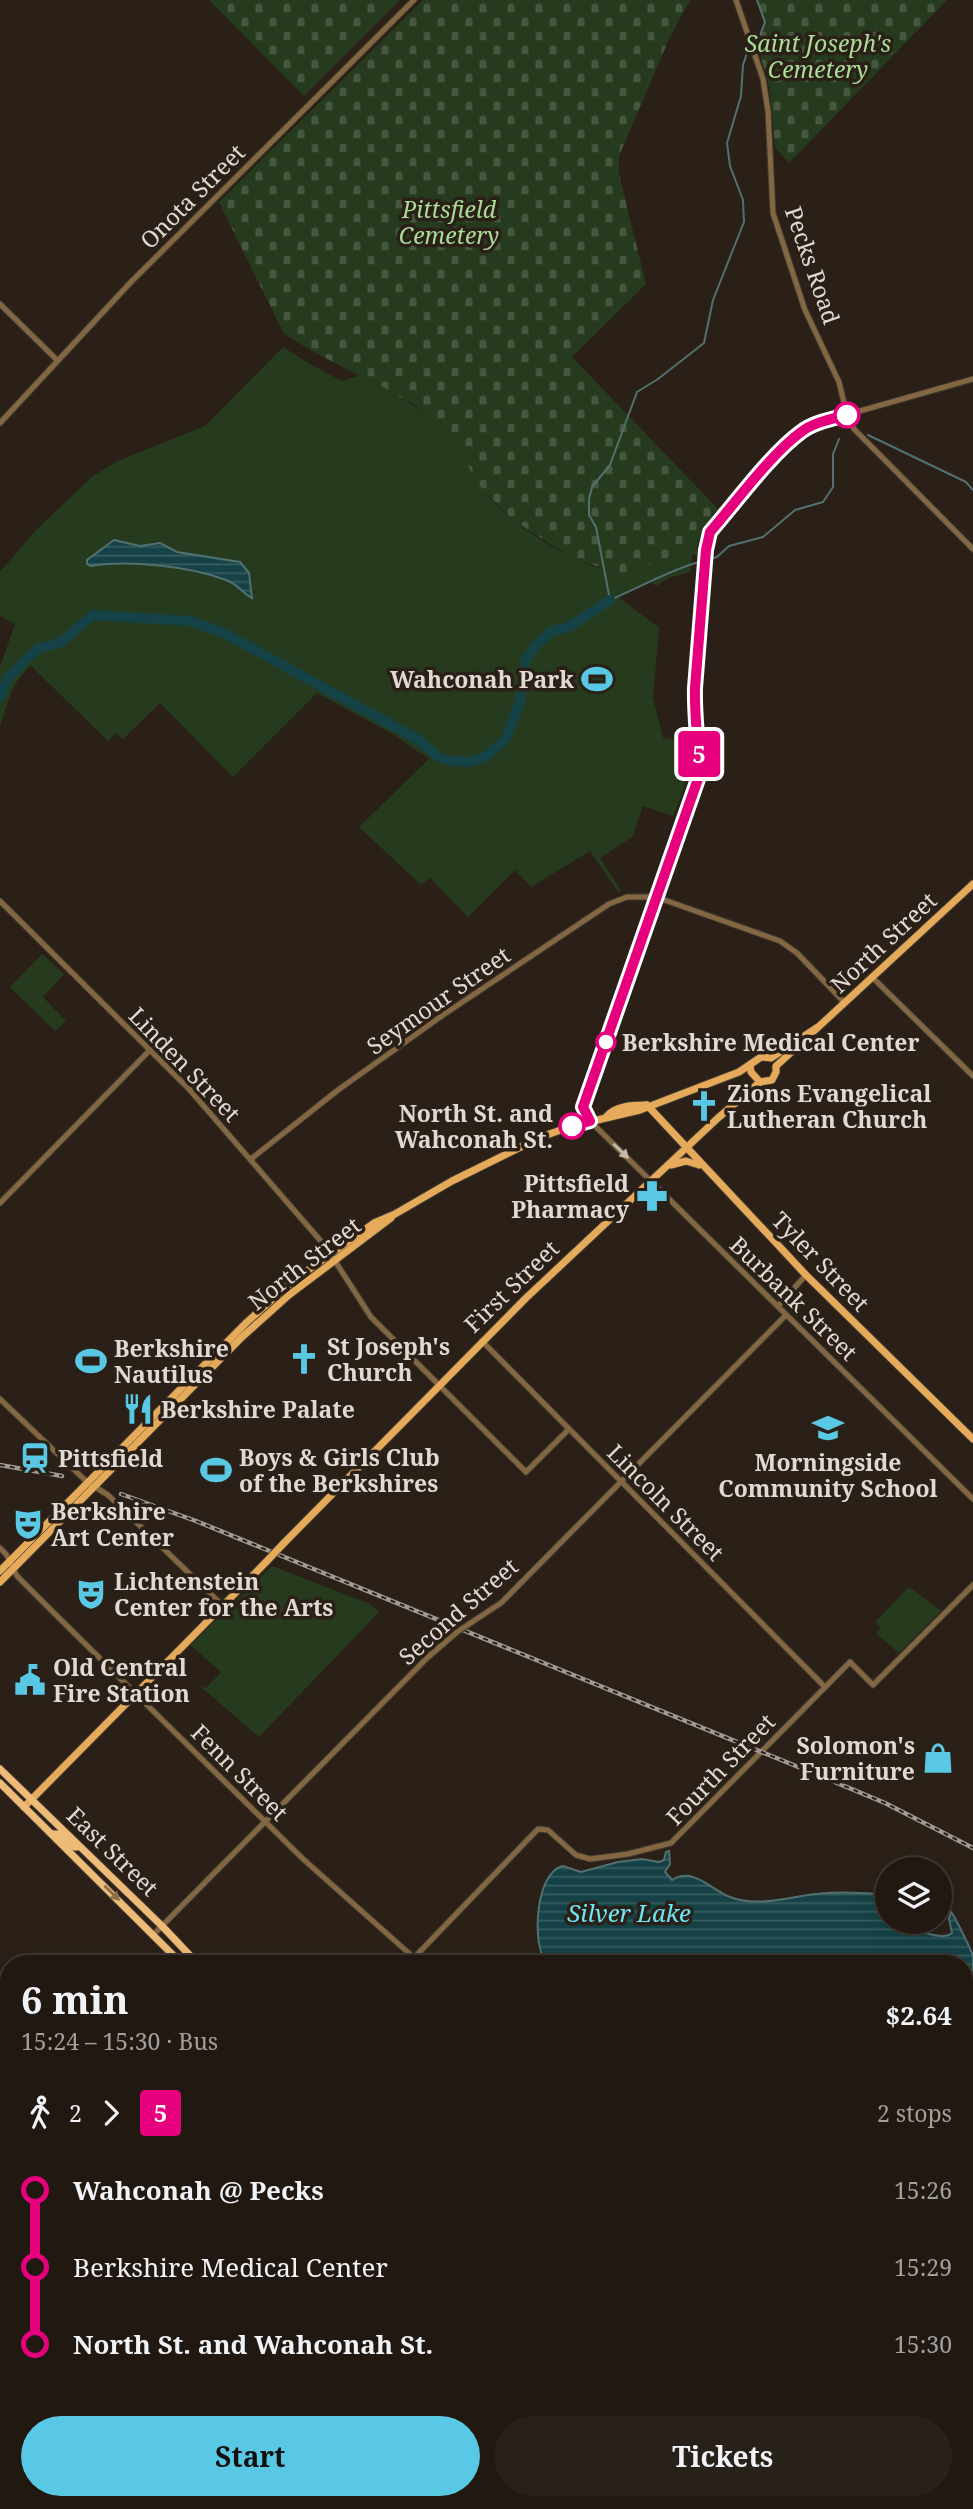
<!DOCTYPE html>
<meta charset="utf-8">
<style>
:root{--surface:#201811;--page:#28211a;--text:#f1f3f6;--muted:#a2a09f;--line:#3d3731;--accent:#59c8e4}
body{margin:0;font-family:"Noto Serif",serif;background:var(--page);color:var(--text);height:100vh;display:flex;flex-direction:column;font-size:26px;white-space:nowrap}
*{box-sizing:border-box;margin:0}
p{font-size:23px;color:var(--muted)}
.icon{flex:none;width:38px;height:38px;fill:none;stroke:currentColor;stroke-width:2;stroke-linecap:round;stroke-linejoin:round}
.map{position:relative;flex:1;overflow:hidden}
.side{position:absolute;left:0px;top:1955px;width:973px;height:555px;display:flex;flex-direction:column;background:var(--surface);border-radius:28px 28px 0 0;box-shadow:0 7px 28px #0002,0 0 0 2px var(--line)}
.side>*{flex:none}
.badge{padding:0 14px;border-radius:5px;font-size:24px;line-height:46px}
.buttons{position:absolute;left:875px;top:1857px;display:grid;gap:14px}
.buttons a{display:grid;place-items:center;width:77px;height:77px;border-radius:50%;background:var(--surface);box-shadow:0 7px 28px #0002,0 0 0 2px var(--line);font-size:35px}
.map>.badge{position:absolute;translate:-50% -50%;box-shadow:0 0 0 4px #fff}
.legs{display:flex;align-items:center;gap:10px;height:77px;padding:0 21px;font-size:23px}
.legs p{margin-inline-start:auto}
.headline{display:flex;align-items:center;justify-content:space-between;height:119px;padding:0 21px}
h1{font-size:38px;font-weight:700;line-height:52px}
.primary-button{display:flex;gap:14px;margin-top:auto;padding:14px 21px}
.primary-button a{flex:1;height:80px;border-radius:42px;background:var(--accent);color:#111;font-size:28px;font-weight:700;line-height:80px;text-align:center}
.primary-button a+a{background:var(--page);color:var(--text)}
ul{padding:0 21px;list-style:none}
li{display:flex;align-items:center;gap:24px;height:77px;font-size:26px}
li i{display:grid;place-items:center;width:10px;height:100%;margin:0 9px;background:currentColor}
li i::after{content:'';width:18px;height:18px;margin:-9px;border:5px solid;border-radius:50%;background:var(--surface)}
li p{margin-inline-start:auto}
li:first-child i{background:linear-gradient(#0000 50%,currentColor 0)}
li:last-child i{background:linear-gradient(currentColor 50%,#0000 0)}
.map>svg:first-child{display:block}
.cemetery{fill:url(#cemetery-stones)}
.green{fill:#263b1e}
.water{fill:url(#water-rules);stroke:#527070;stroke-width:2}
.lines{fill:none;stroke-linecap:round;stroke-linejoin:round}
.stream{stroke:#527070;stroke-width:2}
.river{stroke:#154246;stroke-width:10}
.tertiary-casing{stroke:#433a31;stroke-width:7}
.primary-casing{stroke:#433a31;stroke-width:9}
.trunk-casing{stroke:#433a31;stroke-width:9}
.tertiary{stroke:#826742;stroke-width:5}
.primary{stroke:#e5ab5a;stroke-width:7}
.trunk{stroke:#eebc78;stroke-width:7}
.rail-casing{stroke:#a19992;stroke-width:4.5}
.rail{stroke:#2a2017;stroke-width:2;stroke-dasharray:5;stroke-linecap:butt}
.tertiary-bridge-casing{stroke:#433a31;stroke-width:7;stroke-linecap:butt}
.primary-bridge-casing{stroke:#433a31;stroke-width:9;stroke-linecap:butt}
.tertiary-bridge{stroke:#826742;stroke-width:5}
.primary-bridge{stroke:#e5ab5a;stroke-width:7}
.oneway{fill:#c4b8a8}
.oneway2{fill:#8c6e48}
.line-1-casing{stroke:#fff;stroke-width:16}
.line-1{stroke:#e6007e;stroke-width:10}
.stop-1-dot{fill:#fff;stroke:#e6007e;stroke-width:3.5}
.labels{text-anchor:middle;dominant-baseline:central;stroke-width:7;stroke-linejoin:round;paint-order:stroke}
.park-label{font-size:23px;font-style:italic;fill:#a9dd96;stroke:#2a2017}
.street-label{font-size:23px;fill:#e0dad3;stroke:#2a2017}
.poi-label{font-size:23px;font-weight:bold;fill:#e0dad3;stroke:#2a2017;text-anchor:start}
.stop-label{font-size:23px;font-weight:bold;fill:#e0dad3;stroke:#2a2017;text-anchor:start}
.water-label{font-size:24px;font-style:italic;fill:#6be6f3;stroke:#2a2017}
</style>
<div class="map">
<svg width="973" height="2509" viewBox="0 0 973 2509">
<defs>
<pattern id="cemetery-stones" width="16" height="16" patternUnits="userSpaceOnUse" patternTransform="scale(1.75)"><rect width="16" height="16" fill="#263b1e"/><path d="M2 7V4a2 2 0 0 1 4 0v3zM10 15v-3a2 2 0 0 1 4 0v3z" fill="#45573e"/></pattern>
<pattern id="water-rules" width="6" height="5" patternUnits="userSpaceOnUse" patternTransform="scale(1.75)"><rect width="6" height="5" fill="#154246"/><path d="M0 2.5h6" fill="none" stroke="#375d60"/></pattern>
</defs>
<rect width="100%" height="100%" fill="#2a2017"/>
<g class="cemetery">
<polygon points="209,0 400,0 304,96"/>
<polygon points="423,0 690,0 669,39 619,156 619,174 646,284 572,357 718,509 703,528 697,546 629,573 618,573 572,558 513,520 481,488 447,434 413,404 316,353 284,334 219,202"/>
<polygon points="758,0 947,0 789,163 775,147 769,86 757,43 765,27"/>
</g>
<g class="green">
<path d="M283,347L310,364L342,381L361,375C392,392 419,406 445,432C460,446 468,469 480,486C506,523 583,573 629,573L697,546V555H692L690,572L669,578L656,586L650,581L617,596L659,628L653,698L663,738L689,741C693,771 684,789 673,816L643,806L632,837L600,858L621,890L618,892L590,851L531,887L515,870L468,917L430,878L421,885L359,827L429,759L391,733L317,693L233,777L160,703L123,739L116,733L108,741L31,666C10,683 8,703 0,727V667L15,624L0,616V572L35,531L93,476L118,461L205,426Z"/>
<polygon points="42,954 64,974 43,997 66,1021 55,1031 10,987"/>
<polygon points="272,1566 370,1604 379,1612 259,1737 201,1687 206,1688 221,1672 190,1645"/>
<polygon points="909,1587 941,1611 899,1653 876,1633 881,1627 875,1622"/>
</g>
<g class="water">
<path d="M114,540L140,546L160,543L177,552L240,562L249,573L252,598C243,594 238,584 226,580C189,566 129,560 91,566L87,564V560Z"/>
<path d="M669,1851L670,1864L665,1872L672,1880C693,1866 711,1890 730,1897C761,1909 796,1894 827,1893C848,1891 867,1894 887,1894V1922H912L922,1926L923,1932C932,1935 945,1939 952,1933L949,1919L951,1912C954,1915 973,1953 973,1957C973,1970 973,1984 973,1997L964,2006V1964H547C531,1946 535,1872 563,1866L581,1872L618,1862L642,1859L659,1862L664,1860L666,1852Z"/>
</g>
<g class="lines">
<g class="stream">
<polyline points="868,435 966,482 973,490"/>
<polyline points="707,560 717,557 729,546 763,537 795,510 823,502 833,487 833,454 839,439"/>
<path d="M702,561C669,570 641,587 610,600L596,527L589,515V499L592,487L610,465L637,392L658,379L704,343L713,300L744,222L743,200L730,166L727,143L741,96L743,65L748,50L757,44L765,22L757,0"/>
</g>
<polyline class="river" points="0,697 8,678 25,660 39,648 61,642 93,615 191,621 226,634 419,740 438,757 452,761 472,762 486,756 505,740 520,702 526,659 536,645 552,631 569,627 610,600"/>
<defs>
<g id="tertiary">
<polyline points="736,0 763,79 768,111 773,213 805,310 839,382 847,415 854,429 973,549"/>
<polyline points="0,304 57,360"/>
<path d="M973,379L821,422L802,431L784,448L710,532L706,550L695,688C694,719 700,749 698,779L583,1107L590,1121L973,1499"/>
<polyline points="0,423 130,283 414,0"/>
<polyline points="0,901 189,1089 326,1247 371,1317 526,1472 569,1429"/>
<polyline points="872,977 973,1076"/>
<polyline points="251,1159 338,1090 443,1015 609,904 627,897 656,897 780,941 797,953 845,1003"/>
<polyline points="0,1203 150,1050"/>
<polyline points="778,1306 806,1275"/>
<polyline points="482,1341 825,1687"/>
<polyline points="0,1399 87,1482 108,1495 223,1606"/>
<polyline points="0,1548 6,1554 17,1576 54,1613 302,1858 421,1964"/>
<polyline points="469,1624 501,1603 786,1315"/>
<polyline points="154,1934 427,1658 457,1632"/>
<polyline points="408,1964 538,1829 548,1830 576,1855 590,1859 628,1854 671,1843 850,1662 873,1685 973,1585"/>
<polyline points="0,2152 9,2161"/>
<polyline points="0,2231 9,2222"/>
<polyline points="964,2437 973,2440"/>
<polyline points="486,2501 493,2509"/>
<polyline points="744,2509 759,2501"/>
</g>
<g id="primary">
<polyline points="814,1031 973,884"/>
<polyline points="750,1066 751,1072 760,1082"/>
<polyline points="760,1082 772,1080 776,1072 776,1066 806,1039"/>
<polyline points="647,1105 806,1275 973,1439"/>
<path d="M606,1117C615,1106 632,1105 646,1105"/>
<polyline points="671,1165 686,1161 699,1165"/>
<polyline points="284,1543 526,1298 718,1118 760,1082"/>
<polyline points="0,1571 247,1322 293,1281 374,1223 395,1214 452,1181 541,1137 572,1126 640,1110 739,1072 761,1057 771,1058 818,1027"/>
<polyline points="0,1582 241,1338 289,1295 391,1218"/>
<polyline points="24,1807 266,1562"/>
</g>
<g id="trunk">
<polyline points="0,1769 162,1926 198,1964"/>
<polyline points="0,1783 182,1964"/>
<polyline points="52,1834 60,1834 74,1847 77,1847"/>
<polyline points="964,2120 973,2121"/>
</g>
</defs>
<use href="#tertiary" class="tertiary-casing"/>
<use href="#primary" class="primary-casing"/>
<use href="#trunk" class="trunk-casing"/>
<use href="#tertiary" class="tertiary"/>
<use href="#primary" class="primary"/>
<use href="#trunk" class="trunk"/>
<defs>
<g id="rail">
<polyline points="0,1465 62,1476"/>
<polyline points="121,1494 196,1521 818,1775 885,1803 973,1848"/>
</g>
</defs>
<use href="#rail" class="rail-casing"/>
<use href="#rail" class="rail"/>
<defs>
<polyline id="tertiary-bridge" points="457,1632 469,1624"/>
<polyline id="primary-bridge" points="266,1562 284,1543"/>
</defs>
<use href="#tertiary-bridge" class="tertiary-bridge-casing"/>
<use href="#primary-bridge" class="primary-bridge-casing"/>
<use href="#tertiary-bridge" class="tertiary-bridge"/>
<use href="#primary-bridge" class="primary-bridge"/>
</g>
<defs><path id="oneway-solid" d="M-6-.8H1V-3.2L6.5 0L1 3.2V.8H-6Z" transform="scale(1.75)"/></defs>
<use class="oneway" href="#oneway-solid" transform="translate(621 1151) rotate(44)"/>
<use class="oneway2" href="#oneway-solid" transform="translate(112 1893) rotate(44)"/>
<g class="lines">
<defs>
<path id="line-1" d="M572,1126L590,1121L583,1107L698,779C700,749 694,719 695,688L706,550L710,532C736,502 771,454 801,432C814,422 832,419 847,415"/>
</defs>
<use href="#line-1" class="line-1-casing"/>
<use href="#line-1" class="line-1"/>
</g>
<defs>
<symbol id="stadium-bare" viewBox="-9 -9 18 18"><path d="M0-5a6.5 5 0 1 0 0 10a6.5 5 0 1 0 0-10ZM-3.5-1.8h7v3.6h-7Z" fill="#59c8e4" stroke="#2a2017" stroke-width="2.5" paint-order="stroke"/></symbol>
<symbol id="church-bare" viewBox="-9 -9 18 18"><path d="M-1.2-6h2.4v3.5h3.3v2.4h-3.3V6h-2.4V-.1h-3.3v-2.4h3.3Z" fill="#59c8e4" stroke="#2a2017" stroke-width="2.5" paint-order="stroke"/></symbol>
<symbol id="pharmacy-bare" viewBox="-9 -9 18 18"><path d="M-2-6h4v4h4v4h-4v4h-4v-4h-4v-4h4Z" fill="#59c8e4" stroke="#2a2017" stroke-width="2.5" paint-order="stroke"/></symbol>
<symbol id="restaurant-bare" viewBox="-9 -9 18 18"><path d="M-5-6h1v4h1v-4h1v4h1v-4h1v5L-1.5 .5V6h-2V.5L-5-1ZM5-6V6H3V1.5H1.5Q1.5-4 5-6Z" fill="#59c8e4" stroke="#2a2017" stroke-width="2.5" paint-order="stroke"/></symbol>
<symbol id="school-bare" viewBox="-9 -9 18 18"><path d="M0-5L7-2L0 1L-7-2ZM-4 1L0 2.5L4 1V4Q0 6-4 4Z" fill="#59c8e4" stroke="#2a2017" stroke-width="2.5" paint-order="stroke"/></symbol>
<symbol id="station-bare" viewBox="-9 -9 18 18"><path d="M-3-6H3Q5-6 5-4V2Q5 4 3 4L4.5 6H3L1.5 4h-3L-3 6H-4.5L-3 4Q-5 4-5 2V-4Q-5-6-3-6ZM-3.5-4v3h7v-3ZM-3.5 1v1.5H-2V1ZM2 1v1.5H3.5V1Z" fill="#59c8e4" stroke="#2a2017" stroke-width="2.5" paint-order="stroke"/></symbol>
<symbol id="theatre-bare" viewBox="-9 -9 18 18"><path d="M-5-5.5Q0-4 5-5.5V0Q5 5 0 6Q-5 5-5 0ZM-3.3-2.5H-1v1.5H-3.3ZM1-2.5H3.3v1.5H1ZM-2.8 1Q0 5.5 2.8 1Z" fill="#59c8e4" stroke="#2a2017" stroke-width="2.5" paint-order="stroke"/></symbol>
<symbol id="civic-bare" viewBox="-9 -9 18 18"><path d="M-.6-6.5H3V-4.5H.6V-3L4-1V1h2V6H-6V1h2V-1L-.6-3ZM-1.2 2.5V6h2.4V2.5Z" fill="#59c8e4" stroke="#2a2017" stroke-width="2.5" paint-order="stroke"/></symbol>
<symbol id="shop-bare" viewBox="-9 -9 18 18"><path d="M-5-2.5h2.3a2.7 3.5 0 0 1 5.4 0H5L5.5 6h-11ZM-1.5-2.5h3a1.5 2.3 0 0 0-3 0Z" fill="#59c8e4" stroke="#2a2017" stroke-width="2.5" paint-order="stroke"/></symbol>
</defs>
<g fill-rule="evenodd">
<use href="#stadium-bare" x="575" y="657" width="44" height="44"/>
<use href="#church-bare" x="682" y="1084" width="44" height="44"/>
<use href="#pharmacy-bare" x="630" y="1174" width="44" height="44"/>
<use href="#church-bare" x="282" y="1337" width="44" height="44"/>
<use href="#stadium-bare" x="69" y="1339" width="44" height="44"/>
<use href="#restaurant-bare" x="116" y="1387" width="44" height="44"/>
<use href="#school-bare" x="806" y="1406" width="44" height="44"/>
<use href="#station-bare" x="13" y="1436" width="44" height="44"/>
<use href="#stadium-bare" x="194" y="1448" width="44" height="44"/>
<use href="#theatre-bare" x="6" y="1502" width="44" height="44"/>
<use href="#theatre-bare" x="69" y="1572" width="44" height="44"/>
<use href="#civic-bare" x="8" y="1658" width="44" height="44"/>
<use href="#shop-bare" x="916" y="1736" width="44" height="44"/>
</g>
<g class="stop-1-dot">
<circle cx="847" cy="415" r="12"/>
<circle cx="606" cy="1042" r="9"/>
<circle cx="572" cy="1126" r="12"/>
</g>
<g class="labels">
<g class="park-label">
<text x="818" y="43">Saint Joseph's<tspan x="818" dy="26">Cemetery</tspan></text>
<text x="449" y="209">Pittsfield<tspan x="449" dy="26">Cemetery</tspan></text>
</g>
<g class="street-label">
<text transform="translate(192 196) rotate(-45)">Onota Street</text>
<text transform="translate(813 265) rotate(71)">Pecks Road</text>
<text transform="translate(883 942) rotate(-43)">North Street</text>
<text transform="translate(438 1000) rotate(-35)">Seymour Street</text>
<text transform="translate(185 1064) rotate(46)">Linden Street</text>
<text transform="translate(821 1261) rotate(46)">Tyler Street</text>
<text transform="translate(304 1263) rotate(-38)">North Street</text>
<text transform="translate(511 1286) rotate(-44)">First Street</text>
<text transform="translate(794 1298) rotate(44)">Burbank Street</text>
<text transform="translate(666 1502) rotate(45)">Lincoln Street</text>
<text transform="translate(458 1611) rotate(-41)">Second Street</text>
<text transform="translate(720 1769) rotate(-46)">Fourth Street</text>
<text transform="translate(240 1772) rotate(45)">Fenn Street</text>
<text transform="translate(113 1851) rotate(44)">East Street</text>
</g>
<g class="poi-label">
<text x="574" y="679" text-anchor="end">Wahconah Park</text>
<text x="727" y="1093">Zions Evangelical<tspan x="727" dy="26">Lutheran Church</tspan></text>
<text x="629" y="1183" text-anchor="end">Pittsfield<tspan x="629" dy="26">Pharmacy</tspan></text>
<text x="327" y="1346">St Joseph's<tspan x="327" dy="26">Church</tspan></text>
<text x="114" y="1348">Berkshire<tspan x="114" dy="26">Nautilus</tspan></text>
<text x="161" y="1409">Berkshire Palate</text>
<text x="239" y="1457">Boys &amp; Girls Club<tspan x="239" dy="26">of the Berkshires</tspan></text>
<text x="58" y="1458">Pittsfield</text>
<text x="828" y="1462" text-anchor="middle">Morningside<tspan x="828" dy="26">Community School</tspan></text>
<text x="51" y="1511">Berkshire<tspan x="51" dy="26">Art Center</tspan></text>
<text x="114" y="1581">Lichtenstein<tspan x="114" dy="26">Center for the Arts</tspan></text>
<text x="53" y="1667">Old Central<tspan x="53" dy="26">Fire Station</tspan></text>
<text x="915" y="1745" text-anchor="end">Solomon's<tspan x="915" dy="26">Furniture</tspan></text>
</g>
<g class="stop-label">
<text x="622" y="1042">Berkshire Medical Center</text>
<text x="553" y="1113" text-anchor="end">North St. and<tspan x="553" dy="26">Wahconah St.</tspan></text>
</g>
<g class="water-label">
<text x="629" y="1912">Silver Lake</text>
</g>
</g>
</svg>
<div class="buttons">
<a><svg class="icon" aria-label="layers" viewBox="0 0 24 24"><path d="M12 4l9 5-9 5-9-5zM3 14l9 5 9-5"/></svg></a>
</div>
<b class="badge" style="left:699px;top:754px;background:#e6007e;color:#fff">5</b>
<section class="side">
<div class="headline"><div><h1>6 min</h1><p>15:24 – 15:30 · Bus</p></div><b>$2.64</b></div>
<div class="legs"><svg class="icon" aria-label="walk" viewBox="0 0 24 24"><circle cx="13" cy="4" r="2"/><path d="M13 8l-2 6 4 7M11 14l-3 7M7 12l3-4h3l4 4"/></svg>2<svg class="icon" aria-label="forward" viewBox="0 0 24 24"><path d="M9 5l7 7-7 7"/></svg><b class="badge" style="background:#e6007e;color:#fff">5</b><p>2 stops</p></div>
<ul>
<li><i style="color:#e6007e"></i><b>Wahconah @ Pecks</b><p>15:26</p></li>
<li><i style="color:#e6007e"></i><span>Berkshire Medical Center</span><p>15:29</p></li>
<li><i style="color:#e6007e"></i><b>North St. and Wahconah St.</b><p>15:30</p></li>
</ul>
<div class="primary-button"><a>Start</a><a>Tickets</a></div>
</section>
</div>
